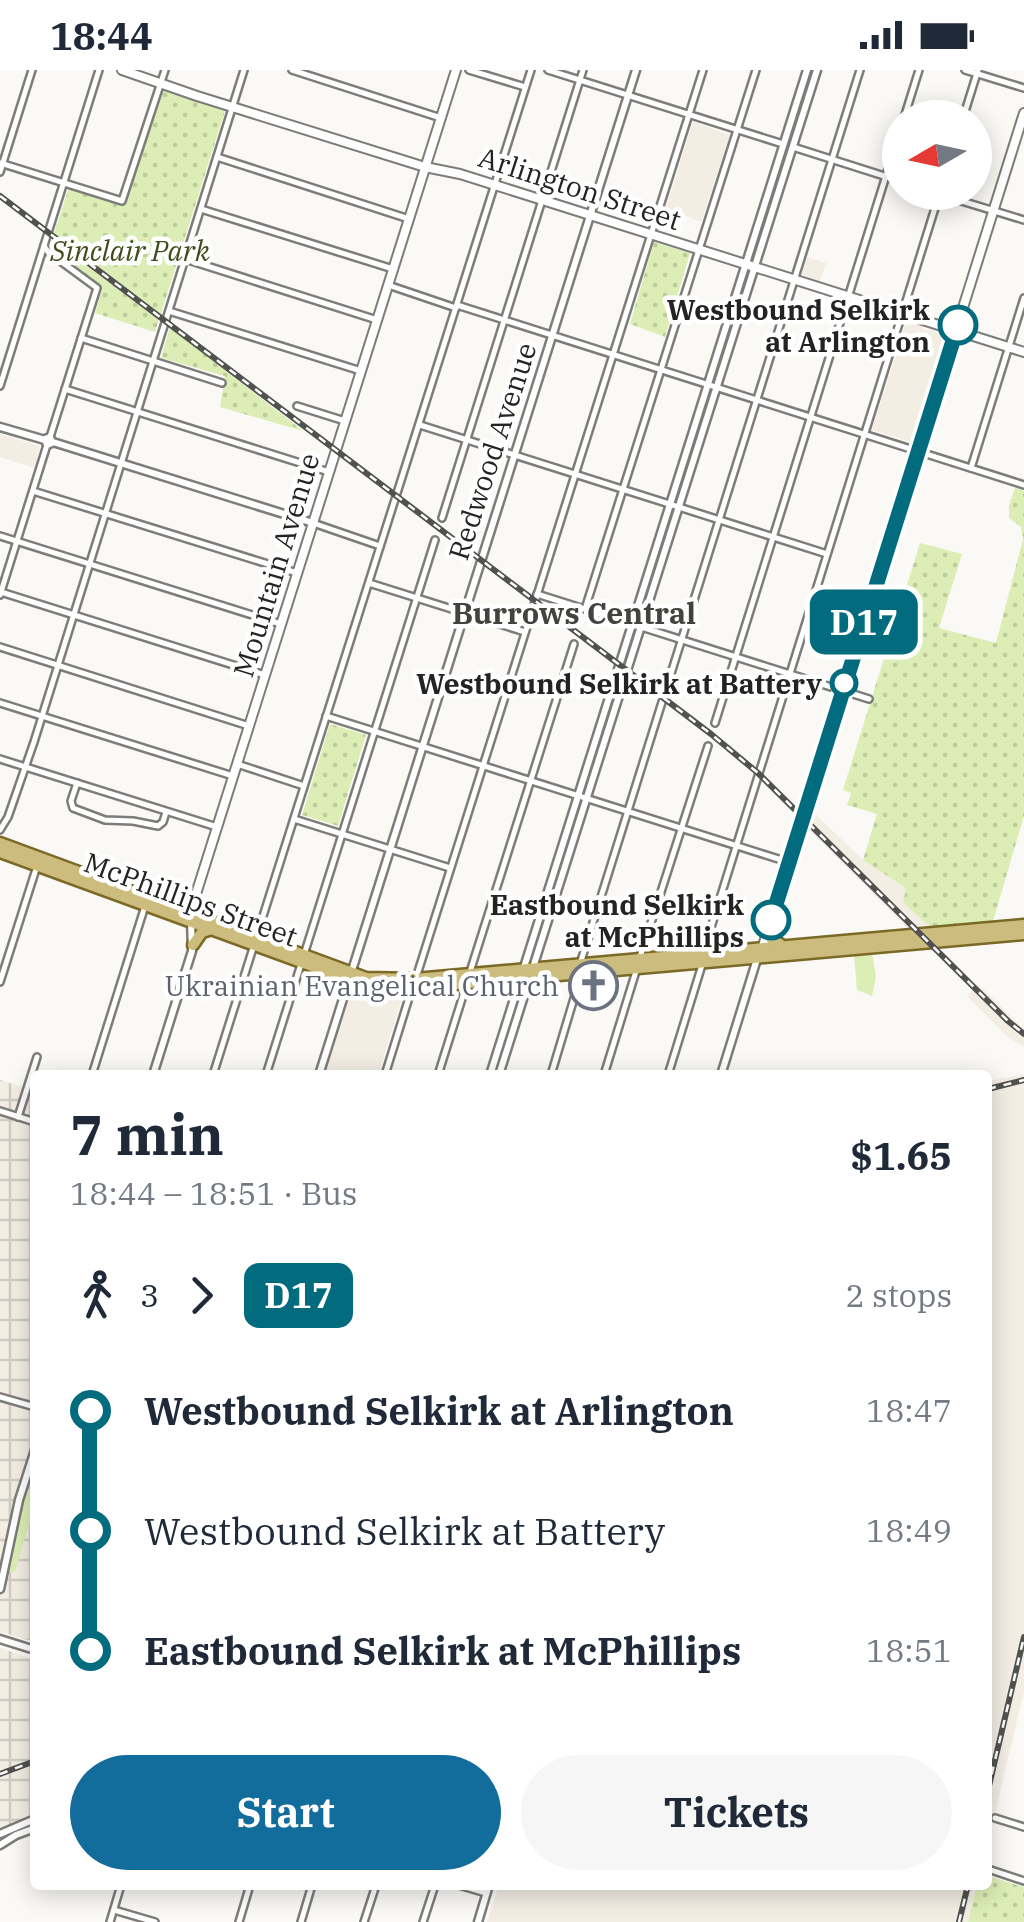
<!DOCTYPE html>
<meta charset="utf-8">
<style>
:root{--surface:#fff;--page:#f6f6f7;--text:#1f2937;--muted:#747a83;--accent:#126c9c}
body{margin:0;font-family:"IBM Plex Serif",serif;background:var(--page);color:var(--text);height:100vh;display:flex;flex-direction:column;font-size:38px;white-space:nowrap}
*{box-sizing:border-box;margin:0}
p{font-size:32px;color:var(--muted)}
.icon{flex:none;width:55px;height:55px;fill:none;stroke:currentColor;stroke-width:2;stroke-linecap:round;stroke-linejoin:round}
.map{position:relative;flex:1;overflow:hidden}
.panel{position:absolute;left:30px;top:1000px;width:962px;height:820px;display:flex;flex-direction:column;background:var(--surface);border-radius:10px;box-shadow:0 5px 25px #0003}
.panel>*{flex:none}
.badge{padding:0 20px;border-radius:15px;font-size:35px;line-height:65px}
.needle{width:65px;rotate:261deg}
.controls{position:absolute;left:882px;top:30px;display:grid;gap:20px}
.controls a{display:grid;place-items:center;width:110px;height:110px;border-radius:50%;background:var(--surface);box-shadow:0 5px 25px #0003;font-size:50px}
.map>.badge{position:absolute;translate:-50% -50%;box-shadow:0 0 0 5px #fff}
.legs{display:flex;align-items:center;gap:15px;height:110px;padding:0 40px;font-size:32px}
.legs p{margin-inline-start:auto}
.summary{display:flex;align-items:center;justify-content:space-between;height:170px;padding:0 40px}
h1{font-size:55px;font-weight:800;line-height:75px}
.button{display:flex;gap:20px;margin-top:auto;padding:20px 40px}
.button a{flex:1;height:115px;border-radius:60px;background:var(--accent);color:#fff;font-size:40px;font-weight:800;line-height:115px;text-align:center}
.button a+a{background:var(--page);color:var(--text)}
ul{padding:0 40px;list-style:none}
li{display:flex;align-items:center;gap:35px;height:120px;font-size:38px}
li i{display:grid;place-items:center;width:15px;height:100%;margin:0 12px;background:currentColor}
li i::after{content:'';width:25px;height:25px;margin:-12px;border:8px solid;border-radius:50%;background:var(--surface)}
li p{margin-inline-start:auto}
li:first-child i{background:linear-gradient(#0000 50%,currentColor 0)}
li:last-child i{background:linear-gradient(currentColor 50%,#0000 0)}
.status{display:flex;justify-content:space-between;align-items:center;height:70px;padding:0 50px;background:var(--surface);direction:ltr}
.status svg{height:28px;fill:currentColor}
.map>svg:first-child{display:block}
.built{fill:#f2eee4}
.industrial{fill:url(#industrial-grid)}
.grass{fill:#dceeb5}
.park{fill:url(#park-dots)}
.lines{fill:none;stroke-linecap:round;stroke-linejoin:round}
.minor-casing{stroke:#7d7c79;stroke-width:10}
.tertiary-casing{stroke:#7d7c79;stroke-width:11}
.secondary-casing{stroke:#7d7c79;stroke-width:12}
.primary-casing{stroke:#7b6925;stroke-width:15}
.minor{stroke:#fff;stroke-width:5}
.tertiary{stroke:#fff;stroke-width:6}
.secondary{stroke:#fff;stroke-width:8}
.primary{stroke:#ccbc7d;stroke-width:10}
.rail-casing{stroke:#51514f;stroke-width:6}
.rail{stroke:#fff;stroke-width:2.5;stroke-dasharray:8;stroke-linecap:butt}
.line-1-casing{stroke:#fff;stroke-width:22}
.line-1{stroke:#026c7e;stroke-width:15}
.stop-1-dot{fill:#fff;stroke:#026c7e;stroke-width:5}
.labels{text-anchor:middle;dominant-baseline:central;stroke-width:9;stroke-linejoin:round;paint-order:stroke}
.street-label{font-size:28px;fill:#232322;stroke:#fff}
.park-label{font-size:28px;font-style:italic;fill:#404d1b;stroke:#fff}
.stop-label{font-size:28px;font-weight:bold;fill:#232322;stroke:#fff;text-anchor:end}
.worship-label{font-size:28px;fill:#5b616d;stroke:#fff;text-anchor:end}
.neighbourhood-label{font-size:30px;font-weight:bold;fill:#43423f;stroke:#fff}
</style>
<div class="status"><b>18:44</b><svg viewBox="0 0 49 12"><path d="M0 12V9h3v3zM5 12V6h3v6zM10 12V3h3v9zM15 12V0h3v12zM26 1h20v11H26zM47 4h2v5h-2z"/></svg></div>
<div class="map">
<svg width="1024" height="1852" viewBox="0 0 1024 1852">
<defs>
<pattern id="industrial-grid" width="8" height="8" patternUnits="userSpaceOnUse" patternTransform="scale(2.5)"><rect width="8" height="8" fill="#f2eee4"/><path d="M0 4h8M4 0v8" fill="none" stroke="#cfccc3"/></pattern>
<pattern id="park-dots" width="8" height="8" patternUnits="userSpaceOnUse" patternTransform="scale(2.5)"><rect width="8" height="8" fill="#dceeb5"/><path d="M2 2h.1M6 6h.1" fill="none" stroke="#bccc9b" stroke-width="1.8" stroke-linecap="round"/></pattern>
</defs>
<rect width="100%" height="100%" fill="#faf9f6"/>
<g class="built">
<polygon points="693,52 730,65 701,152 666,138"/>
<polygon points="807,187 826,193 820,211 802,205"/>
<polygon points="906,252 921,256 923,260 931,260 948,266 914,373 872,360"/>
<polygon points="0,364 40,376 34,398 0,387"/>
<polygon points="810,739 863,790 906,818 903,833 932,858 909,860 805,755"/>
<polygon points="978,914 1024,959 1024,977 1008,967 967,926"/>
<polygon points="351,921 385,931 402,928 378,1005 325,1005"/>
<polygon points="1024,1004 1024,1621 988,1773 988,1011"/>
<polygon points="499,1815 977,1815 968,1852 487,1852"/>
</g>
<g class="industrial">
<polygon points="0,1010 35,1021 35,1572 0,1562"/>
<polygon points="0,1578 35,1590 35,1746 0,1760"/>
</g>
<g class="grass">
<polygon points="580,729 582,733 532,892 529,893 527,891"/>
<polygon points="872,882 876,907 872,926 857,920 854,884"/>
<polygon points="30,1420 35,1422 35,1435 15,1501 10,1502 8,1500 26,1422"/>
</g>
<g class="park">
<polygon points="162,20 225,41 155,262 95,243 102,219 49,179 69,117 120,134 127,130"/>
<polygon points="654,172 690,183 665,267 630,254"/>
<polygon points="170,257 303,361 220,337 225,306 161,288"/>
<polygon points="1015,418 1024,421 1024,746 993,851 932,858 903,833 906,818 863,790 877,744 847,735 851,723 843,720 920,473 962,484 939,558 996,573 1023,469 1021,457 1009,448 1009,435"/>
<polygon points="330,654 366,665 338,756 302,745"/>
<polygon points="988,1806 1024,1817 1024,1852 968,1852 977,1815 988,1815"/>
</g>
<g class="lines">
<defs>
<g id="minor">
<polyline points="292,0 441,48"/>
<polyline points="469,0 525,17"/>
<polyline points="548,0 783,74"/>
<polyline points="965,0 1024,18"/>
<polyline points="904,48 919,0"/>
<polyline points="963,48 978,0"/>
<polyline points="793,77 900,111"/>
<polyline points="217,87 409,149"/>
<polyline points="0,93 122,131 165,0"/>
<polyline points="0,102 32,0"/>
<polyline points="932,122 1024,150"/>
<polyline points="201,139 393,199"/>
<polyline points="44,176 48,182 97,218 50,367"/>
<polyline points="185,189 377,250"/>
<polyline points="388,215 456,238"/>
<polyline points="457,235 1024,415"/>
<polyline points="169,241 361,301"/>
<polyline points="81,268 222,313"/>
<polyline points="0,316 99,0"/>
<polyline points="65,319 329,402"/>
<polyline points="297,336 345,351"/>
<polyline points="420,355 827,484"/>
<polyline points="971,398 1024,228"/>
<polyline points="33,421 297,503"/>
<polyline points="442,448 583,0"/>
<polyline points="313,453 380,476"/>
<polyline points="0,466 281,554"/>
<polyline points="369,513 525,562"/>
<polyline points="1,522 265,605"/>
<polyline points="537,524 869,629"/>
<polyline points="0,525 47,375"/>
<polyline points="585,539 756,0"/>
<polyline points="0,577 249,656"/>
<polyline points="0,633 233,706"/>
<polyline points="326,646 788,792"/>
<polyline points="715,653 900,61"/>
<polyline points="0,689 217,757"/>
<polyline points="237,694 304,716"/>
<polyline points="77,713 71,731 73,738 105,750 133,751 158,756 163,752 166,742"/>
<polyline points="294,749 450,798"/>
<polyline points="0,760 8,747 34,672 244,0"/>
<polyline points="257,865 531,0"/>
<polyline points="703,883 940,122"/>
<polyline points="640,887 708,676"/>
<polyline points="580,894 860,0"/>
<polyline points="469,905 574,574"/>
<polyline points="416,908 703,0"/>
<polyline points="0,912 37,796"/>
<polyline points="92,1005 145,836"/>
<polyline points="213,1005 254,875"/>
<polyline points="266,1005 435,470"/>
<polyline points="385,1005 412,918"/>
<polyline points="438,1005 466,916"/>
<polyline points="551,1005 581,905"/>
<polyline points="604,1005 637,898"/>
<polyline points="668,1005 702,895"/>
<polyline points="0,1041 35,1052"/>
<polyline points="18,1047 37,987"/>
<polyline points="0,1327 35,1337"/>
<polyline points="995,1748 1024,1757"/>
<polyline points="988,1799 1024,1811"/>
<polyline points="459,1815 486,1823"/>
<polyline points="114,1840 155,1852"/>
<polyline points="110,1852 121,1815"/>
<polyline points="239,1852 250,1815"/>
<polyline points="301,1852 312,1815"/>
<polyline points="364,1852 376,1815"/>
<polyline points="423,1852 435,1815"/>
</g>
<g id="tertiary">
<polyline points="0,357 45,370"/>
<polygon points="50,367 52,373 47,375 45,369"/>
<polyline points="53,372 313,453"/>
<polyline points="153,1005 192,881 191,849"/>
<polyline points="319,1005 636,0"/>
<polyline points="490,1005 807,0"/>
<polyline points="499,1005 817,0"/>
<polyline points="721,1005 757,889"/>
<polyline points="0,1519 19,1430 35,1380"/>
<polyline points="0,1569 35,1580"/>
<polyline points="0,1764 35,1749"/>
<polyline points="0,1775 16,1765 35,1758"/>
<polyline points="478,1852 489,1815"/>
</g>
<g id="secondary">
<polyline points="122,0 197,26 425,97 460,104 1024,282"/>
<polyline points="190,843 456,0"/>
<polyline points="762,879 1024,43"/>
</g>
<g id="primary">
<polyline points="0,773 366,908 415,909 1024,855"/>
<polyline points="0,782 375,919 412,918 1024,864"/>
<polyline points="769,857 772,870 780,874"/>
<polyline points="193,875 202,862 209,860"/>
</g>
</defs>
<use href="#minor" class="minor-casing"/>
<use href="#tertiary" class="tertiary-casing"/>
<use href="#secondary" class="secondary-casing"/>
<use href="#primary" class="primary-casing"/>
<use href="#minor" class="minor"/>
<use href="#tertiary" class="tertiary"/>
<use href="#secondary" class="secondary"/>
<use href="#primary" class="primary"/>
<defs>
<g id="rail">
<polyline points="0,126 711,664 758,703 1008,951 1024,964"/>
<polyline points="988,1019 1024,1010"/>
<polyline points="0,1704 35,1691"/>
<polyline points="988,1720 1024,1567"/>
<polyline points="959,1852 968,1815"/>
</g>
</defs>
<use href="#rail" class="rail-casing"/>
<use href="#rail" class="rail"/>
</g>
<g class="lines">
<defs>
<polyline id="line-1" points="771,850 958,255"/>
</defs>
<use href="#line-1" class="line-1-casing"/>
<use href="#line-1" class="line-1"/>
</g>
<defs>
<symbol id="church-ring" viewBox="-11 -11 22 22"><circle r="9.5" fill="#fff" stroke="#6b7280" stroke-width="1.5"/><path d="M-1.2-6h2.4v3.5h3.3v2.4h-3.3V6h-2.4V-.1h-3.3v-2.4h3.3Z" fill="#6b7280"/></symbol>
</defs>
<g fill-rule="evenodd">
<use href="#church-ring" x="566" y="888" width="55" height="55"/>
</g>
<g class="stop-1-dot">
<circle cx="958" cy="255" r="18"/>
<circle cx="844" cy="613" r="12"/>
<circle cx="771" cy="850" r="18"/>
</g>
<g class="labels">
<g class="street-label">
<text transform="translate(580 118) rotate(18)">Arlington Street</text>
<text transform="translate(492 381) rotate(-72)">Redwood Avenue</text>
<text transform="translate(276 495) rotate(-73)">Mountain Avenue</text>
<text transform="translate(191 829) rotate(20)">McPhillips Street</text>
</g>
<g class="park-label">
<text x="130" y="180">Sinclair Park</text>
</g>
<g class="stop-label">
<text x="930" y="239">Westbound Selkirk<tspan x="930" dy="32">at Arlington</tspan></text>
<text x="822" y="613">Westbound Selkirk at Battery</text>
<text x="744" y="834">Eastbound Selkirk<tspan x="744" dy="32">at McPhillips</tspan></text>
</g>
<g class="worship-label">
<text x="559" y="915">Ukrainian Evangelical Church</text>
</g>
<g class="neighbourhood-label">
<text x="574" y="542">Burrows Central</text>
</g>
</g>
</svg>
<div class="controls">
<a><svg class="needle" viewBox="-14 -14 28 28"><path d="M0-13l5 13h-10z" fill="#e53935"/><path d="M0 13l5-13h-10z" fill="#747a83"/></svg></a>
</div>
<b class="badge" style="left:864px;top:552px;background:#026c7e;color:#fff">D17</b>
<section class="panel">
<div class="summary"><div><h1>7 min</h1><p>18:44 – 18:51 · Bus</p></div><b>$1.65</b></div>
<div class="legs"><svg class="icon" aria-label="walk" viewBox="0 0 24 24"><circle cx="13" cy="4" r="2"/><path d="M13 8l-2 6 4 7M11 14l-3 7M7 12l3-4h3l4 4"/></svg>3<svg class="icon" aria-label="forward" viewBox="0 0 24 24"><path d="M9 5l7 7-7 7"/></svg><b class="badge" style="background:#026c7e;color:#fff">D17</b><p>2 stops</p></div>
<ul>
<li><i style="color:#026c7e"></i><b>Westbound Selkirk at Arlington</b><p>18:47</p></li>
<li><i style="color:#026c7e"></i><span>Westbound Selkirk at Battery</span><p>18:49</p></li>
<li><i style="color:#026c7e"></i><b>Eastbound Selkirk at McPhillips</b><p>18:51</p></li>
</ul>
<div class="button"><a>Start</a><a>Tickets</a></div>
</section>
</div>
